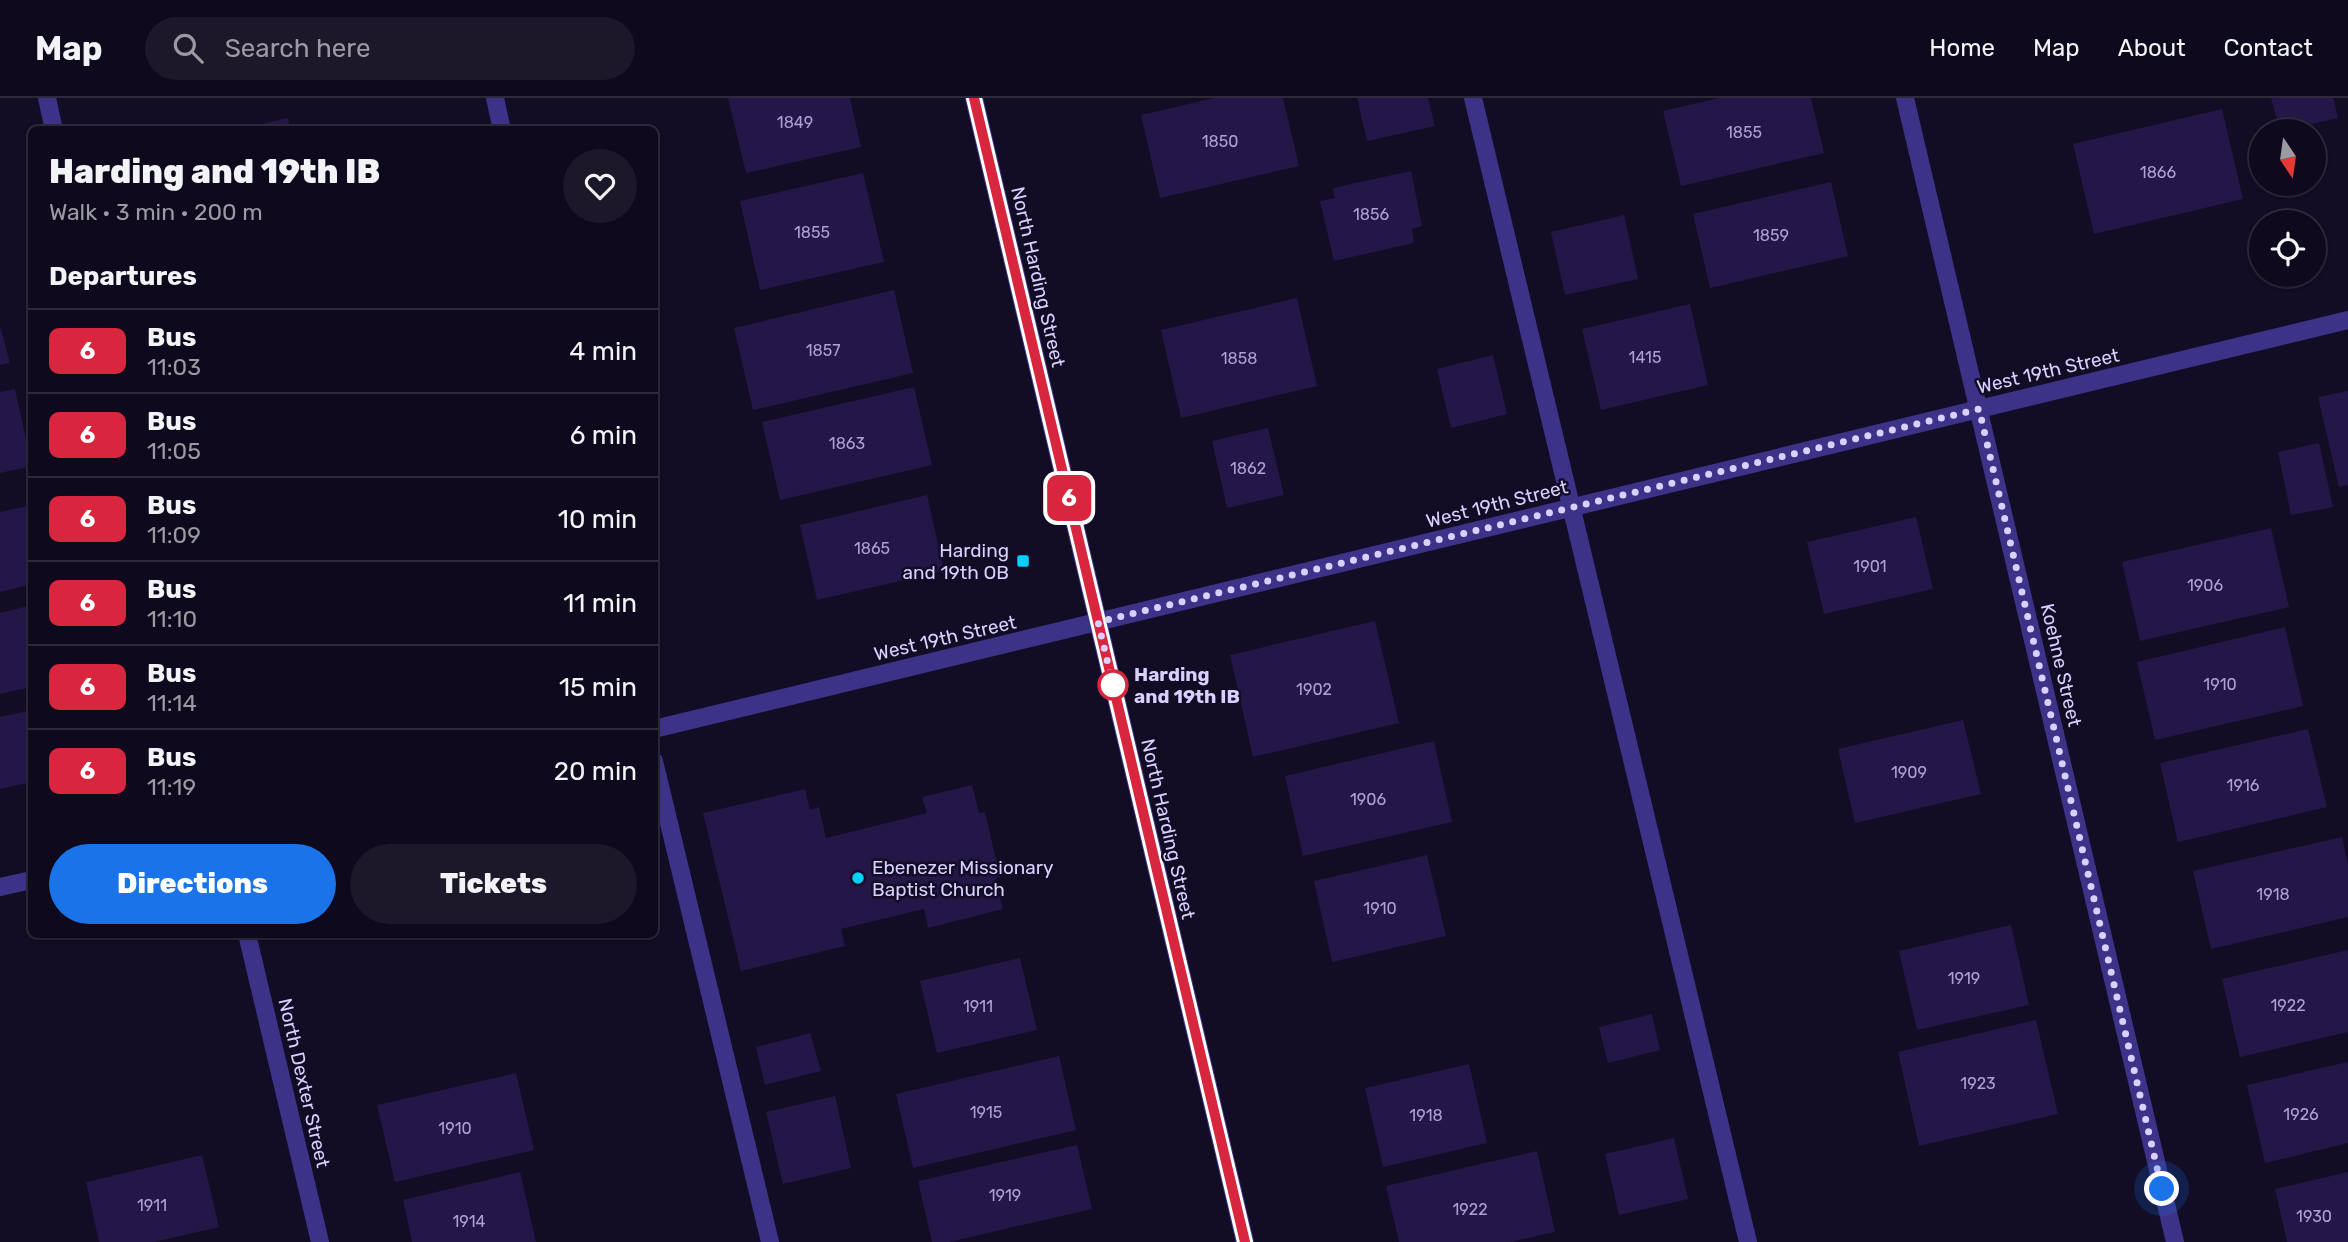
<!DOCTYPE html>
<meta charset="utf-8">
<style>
:root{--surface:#0e091c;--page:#1c1729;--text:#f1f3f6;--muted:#9b9aa3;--line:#2e2a3b;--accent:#1a73e8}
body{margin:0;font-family:Rubik,sans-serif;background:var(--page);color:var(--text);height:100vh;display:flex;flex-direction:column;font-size:26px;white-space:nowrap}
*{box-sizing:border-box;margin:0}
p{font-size:23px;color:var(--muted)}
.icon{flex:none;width:38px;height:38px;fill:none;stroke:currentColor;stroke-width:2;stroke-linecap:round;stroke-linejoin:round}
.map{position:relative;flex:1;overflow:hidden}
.drawer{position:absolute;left:28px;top:28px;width:630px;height:812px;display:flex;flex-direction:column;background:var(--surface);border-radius:10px;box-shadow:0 2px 5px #0004,0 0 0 2px var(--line)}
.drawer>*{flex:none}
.badge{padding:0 14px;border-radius:10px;font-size:24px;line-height:46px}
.needle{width:46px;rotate:167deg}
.controls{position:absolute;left:2249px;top:21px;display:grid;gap:14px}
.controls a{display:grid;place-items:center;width:77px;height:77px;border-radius:50%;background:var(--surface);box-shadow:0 2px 5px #0004,0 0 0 2px var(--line);font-size:35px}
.you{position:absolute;width:35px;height:35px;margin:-18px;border:5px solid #fff;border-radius:50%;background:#1a73e8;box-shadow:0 0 0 10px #1a73e833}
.map>.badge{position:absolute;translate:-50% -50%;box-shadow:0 0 0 4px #fff}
h2{padding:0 21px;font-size:26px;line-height:63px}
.round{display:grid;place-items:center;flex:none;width:74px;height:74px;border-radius:37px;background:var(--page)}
.overview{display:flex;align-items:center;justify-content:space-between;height:119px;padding:0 21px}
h1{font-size:33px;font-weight:800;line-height:52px}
.primary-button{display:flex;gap:14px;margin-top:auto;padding:14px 21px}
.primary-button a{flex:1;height:80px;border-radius:42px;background:var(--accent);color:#fff;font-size:28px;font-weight:800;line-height:80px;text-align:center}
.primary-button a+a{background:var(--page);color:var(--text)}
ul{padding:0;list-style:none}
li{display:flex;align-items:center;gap:21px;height:84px;padding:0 21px;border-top:2px solid var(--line)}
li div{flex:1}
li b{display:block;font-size:26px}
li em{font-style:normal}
li .badge{min-width:77px;font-weight:700;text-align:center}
header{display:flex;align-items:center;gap:42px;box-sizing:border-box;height:98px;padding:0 35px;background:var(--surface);border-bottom:2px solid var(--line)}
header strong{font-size:33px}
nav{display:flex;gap:38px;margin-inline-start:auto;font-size:24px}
.search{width:490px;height:63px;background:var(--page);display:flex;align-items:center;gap:18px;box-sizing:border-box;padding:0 24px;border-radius:38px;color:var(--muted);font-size:26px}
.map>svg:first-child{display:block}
.building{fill:#241748}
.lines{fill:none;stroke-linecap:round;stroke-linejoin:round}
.minor{stroke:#3c3388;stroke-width:18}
.line-casing{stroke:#fff;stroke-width:16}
.line{stroke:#d7263d;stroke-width:10}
.walk{stroke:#d9d0ff;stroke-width:7;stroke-dasharray:0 12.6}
.poi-dot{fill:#00d0fb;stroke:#120c25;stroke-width:2.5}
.stop-dot{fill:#fff;stroke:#d7263d;stroke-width:3.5}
.labels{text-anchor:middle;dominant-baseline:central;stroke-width:5;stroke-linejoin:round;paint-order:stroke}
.number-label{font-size:16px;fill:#aca2d1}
.street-label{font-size:19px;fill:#d9d0ff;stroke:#120c25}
.poi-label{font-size:19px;fill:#d9d0ff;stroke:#120c25;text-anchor:end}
.stop-label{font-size:19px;font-weight:bold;fill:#d9d0ff;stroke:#120c25;text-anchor:start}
</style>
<header>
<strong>Map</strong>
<div class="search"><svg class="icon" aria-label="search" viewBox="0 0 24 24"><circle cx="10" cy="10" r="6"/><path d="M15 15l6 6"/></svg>Search here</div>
<nav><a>Home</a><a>Map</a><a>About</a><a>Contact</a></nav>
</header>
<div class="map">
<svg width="2348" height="1144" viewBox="0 0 2348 1144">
<rect width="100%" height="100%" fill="#120c25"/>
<g class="building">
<polygon points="728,0 850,0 861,49 746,75"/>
<polygon points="1214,0 1283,0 1299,68 1160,100 1141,17"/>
<polygon points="1357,0 1428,0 1435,28 1367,43"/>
<polygon points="1719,0 1811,0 1824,55 1681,88 1663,13"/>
<polygon points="2271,0 2333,0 2338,20 2280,33"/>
<polygon points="2222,11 2243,101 2094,136 2073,46"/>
<polygon points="288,20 290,32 244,32 244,30"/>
<polygon points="1411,73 1422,128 1412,131 1414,145 1334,163 1320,103 1335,100 1333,90"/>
<polygon points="863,75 884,164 760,192 740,103"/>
<polygon points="1831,84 1848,158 1710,190 1693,116"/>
<polygon points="1624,117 1638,181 1565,197 1551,134"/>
<polygon points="894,192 913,275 753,312 734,230"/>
<polygon points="1297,200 1317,288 1181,320 1161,232"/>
<polygon points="1690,206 1708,287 1601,312 1582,231"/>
<polygon points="0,228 10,265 0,267"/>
<polygon points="1493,257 1507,316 1451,330 1437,271"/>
<polygon points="914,289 932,367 780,402 762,324"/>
<polygon points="15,291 32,368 0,375 0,294"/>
<polygon points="2348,293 2348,387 2339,389 2318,299"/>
<polygon points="1268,330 1284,397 1227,410 1212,343"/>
<polygon points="2319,345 2333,409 2291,417 2278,354"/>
<polygon points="927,397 944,473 817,502 800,427"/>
<polygon points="32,407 32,486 0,494 0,414"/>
<polygon points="1916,419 1933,491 1824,516 1807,444"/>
<polygon points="2271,430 2289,509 2140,543 2122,464"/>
<polygon points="32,507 32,589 0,596 0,515"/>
<polygon points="1375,523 1399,625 1253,659 1230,557"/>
<polygon points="2285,529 2303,608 2155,642 2137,564"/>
<polygon points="32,612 32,684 0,691 0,619"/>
<polygon points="1963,622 1981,696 1855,725 1838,651"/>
<polygon points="2308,631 2327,709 2178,744 2160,665"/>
<polygon points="1434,643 1452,724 1303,758 1285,678"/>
<polygon points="972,687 979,715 985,714 1000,779 995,780 1003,811 928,830 924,811 841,831 845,848 741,873 703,715 805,691 810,712 819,709 826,740 927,715 922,699"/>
<polygon points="2342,739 2348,766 2348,819 2211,851 2193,773"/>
<polygon points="1427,757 1446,838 1332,864 1314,783"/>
<polygon points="2011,827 2029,907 1917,932 1899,853"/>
<polygon points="2348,852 2348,934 2240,959 2222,881"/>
<polygon points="1020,860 1037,932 937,955 920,883"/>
<polygon points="1652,916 1660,952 1608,965 1599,929"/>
<polygon points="2036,922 2058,1016 1919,1048 1898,954"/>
<polygon points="810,935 821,973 765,987 756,949"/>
<polygon points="1059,958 1076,1032 913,1070 896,996"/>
<polygon points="2348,964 2348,1045 2265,1065 2247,987"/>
<polygon points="1469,966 1487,1045 1383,1069 1365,990"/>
<polygon points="516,975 534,1052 395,1084 377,1007"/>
<polygon points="835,998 851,1070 783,1086 766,1014"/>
<polygon points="1674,1040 1688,1101 1619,1117 1605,1056"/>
<polygon points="1077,1047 1092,1111 949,1144 932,1144 918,1083"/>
<polygon points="1537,1053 1555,1134 1510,1144 1399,1144 1386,1088"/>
<polygon points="202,1057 219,1129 154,1144 99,1144 86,1084"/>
<polygon points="520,1074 536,1144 412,1144 403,1102"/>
<polygon points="2348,1074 2348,1144 2287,1144 2275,1091"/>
</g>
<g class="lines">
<g class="minor">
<polyline points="47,0 54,32"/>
<polyline points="495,0 502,32"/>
<polyline points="974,0 1245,1144"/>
<polyline points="1473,0 1748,1144"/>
<polyline points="1905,0 2175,1144"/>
<polyline points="654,631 2348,222"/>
<polyline points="654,663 770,1144"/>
<polyline points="0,789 32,782"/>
<polyline points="247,836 320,1144"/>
</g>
</g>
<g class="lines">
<defs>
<polyline id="line" points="974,0 1245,1144"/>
</defs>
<use href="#line" class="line-casing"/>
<use href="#line" class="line"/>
<polyline class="walk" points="1113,587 1098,524 1979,311 2162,1091"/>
</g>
<g class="poi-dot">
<rect x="1016" y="456" width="14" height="14" rx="3.5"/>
<circle cx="858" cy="780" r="7"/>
</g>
<circle class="stop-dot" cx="1113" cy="587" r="14"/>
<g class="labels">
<g class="number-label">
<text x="795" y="24">1849</text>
<text x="1744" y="34">1855</text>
<text x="1220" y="43">1850</text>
<text x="2158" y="74">1866</text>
<text x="1371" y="116">1856</text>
<text x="812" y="134">1855</text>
<text x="1771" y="137">1859</text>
<text x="823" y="252">1857</text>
<text x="1645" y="259">1415</text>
<text x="1239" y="260">1858</text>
<text x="847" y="345">1863</text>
<text x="1248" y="370">1862</text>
<text x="872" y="450">1865</text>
<text x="1870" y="468">1901</text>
<text x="2205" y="487">1906</text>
<text x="2220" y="586">1910</text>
<text x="1314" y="591">1902</text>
<text x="1909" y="674">1909</text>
<text x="2243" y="687">1916</text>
<text x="1368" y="701">1906</text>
<text x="2273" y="796">1918</text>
<text x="1380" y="810">1910</text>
<text x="1964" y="880">1919</text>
<text x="2288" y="907">1922</text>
<text x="978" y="908">1911</text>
<text x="1978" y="985">1923</text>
<text x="986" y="1014">1915</text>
<text x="2301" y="1016">1926</text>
<text x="1426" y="1017">1918</text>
<text x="455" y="1030">1910</text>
<text x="1005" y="1097">1919</text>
<text x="152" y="1107">1911</text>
<text x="1470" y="1111">1922</text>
<text x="2314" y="1118">1930</text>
<text x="469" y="1123">1914</text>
</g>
<g class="street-label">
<text transform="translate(1038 179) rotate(77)">North Harding Street</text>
<text transform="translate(2048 273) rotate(-13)">West 19th Street</text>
<text transform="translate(1497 406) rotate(-14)">West 19th Street</text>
<text transform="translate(945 540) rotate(-13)">West 19th Street</text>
<text transform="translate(2061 567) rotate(77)">Koehne Street</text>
<text transform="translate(1168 731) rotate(77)">North Harding Street</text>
<text transform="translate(304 985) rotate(77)">North Dexter Street</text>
</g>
<g class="poi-label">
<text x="1009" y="452">Harding<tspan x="1009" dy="22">and 19th OB</tspan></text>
<text x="872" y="769" text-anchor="start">Ebenezer Missionary<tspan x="872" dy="22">Baptist Church</tspan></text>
</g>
<g class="stop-label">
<text x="1134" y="576">Harding<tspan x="1134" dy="22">and 19th IB</tspan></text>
</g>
</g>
</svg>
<div class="controls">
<a><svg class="needle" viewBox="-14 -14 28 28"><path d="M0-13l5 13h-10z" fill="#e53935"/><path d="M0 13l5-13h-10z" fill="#9b9aa3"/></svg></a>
<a><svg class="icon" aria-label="locate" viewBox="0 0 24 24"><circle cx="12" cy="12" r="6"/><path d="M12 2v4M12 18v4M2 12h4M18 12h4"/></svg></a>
</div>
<div class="you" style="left:2162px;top:1091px"></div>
<b class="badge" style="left:1069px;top:400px;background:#d7263d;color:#fff">6</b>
<section class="drawer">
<div class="overview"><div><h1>Harding and 19th IB</h1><p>Walk · 3 min · 200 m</p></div><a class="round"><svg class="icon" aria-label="heart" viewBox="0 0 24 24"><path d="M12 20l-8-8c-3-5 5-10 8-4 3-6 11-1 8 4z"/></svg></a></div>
<h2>Departures</h2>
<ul>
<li><span class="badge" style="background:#d7263d;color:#fff">6</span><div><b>Bus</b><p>11:03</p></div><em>4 min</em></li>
<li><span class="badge" style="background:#d7263d;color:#fff">6</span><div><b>Bus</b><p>11:05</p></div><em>6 min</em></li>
<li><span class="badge" style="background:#d7263d;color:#fff">6</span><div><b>Bus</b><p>11:09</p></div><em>10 min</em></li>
<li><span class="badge" style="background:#d7263d;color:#fff">6</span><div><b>Bus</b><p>11:10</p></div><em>11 min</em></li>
<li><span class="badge" style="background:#d7263d;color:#fff">6</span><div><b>Bus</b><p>11:14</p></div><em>15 min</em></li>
<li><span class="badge" style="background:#d7263d;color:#fff">6</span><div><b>Bus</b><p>11:19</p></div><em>20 min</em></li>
</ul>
<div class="primary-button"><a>Directions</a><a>Tickets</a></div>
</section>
</div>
